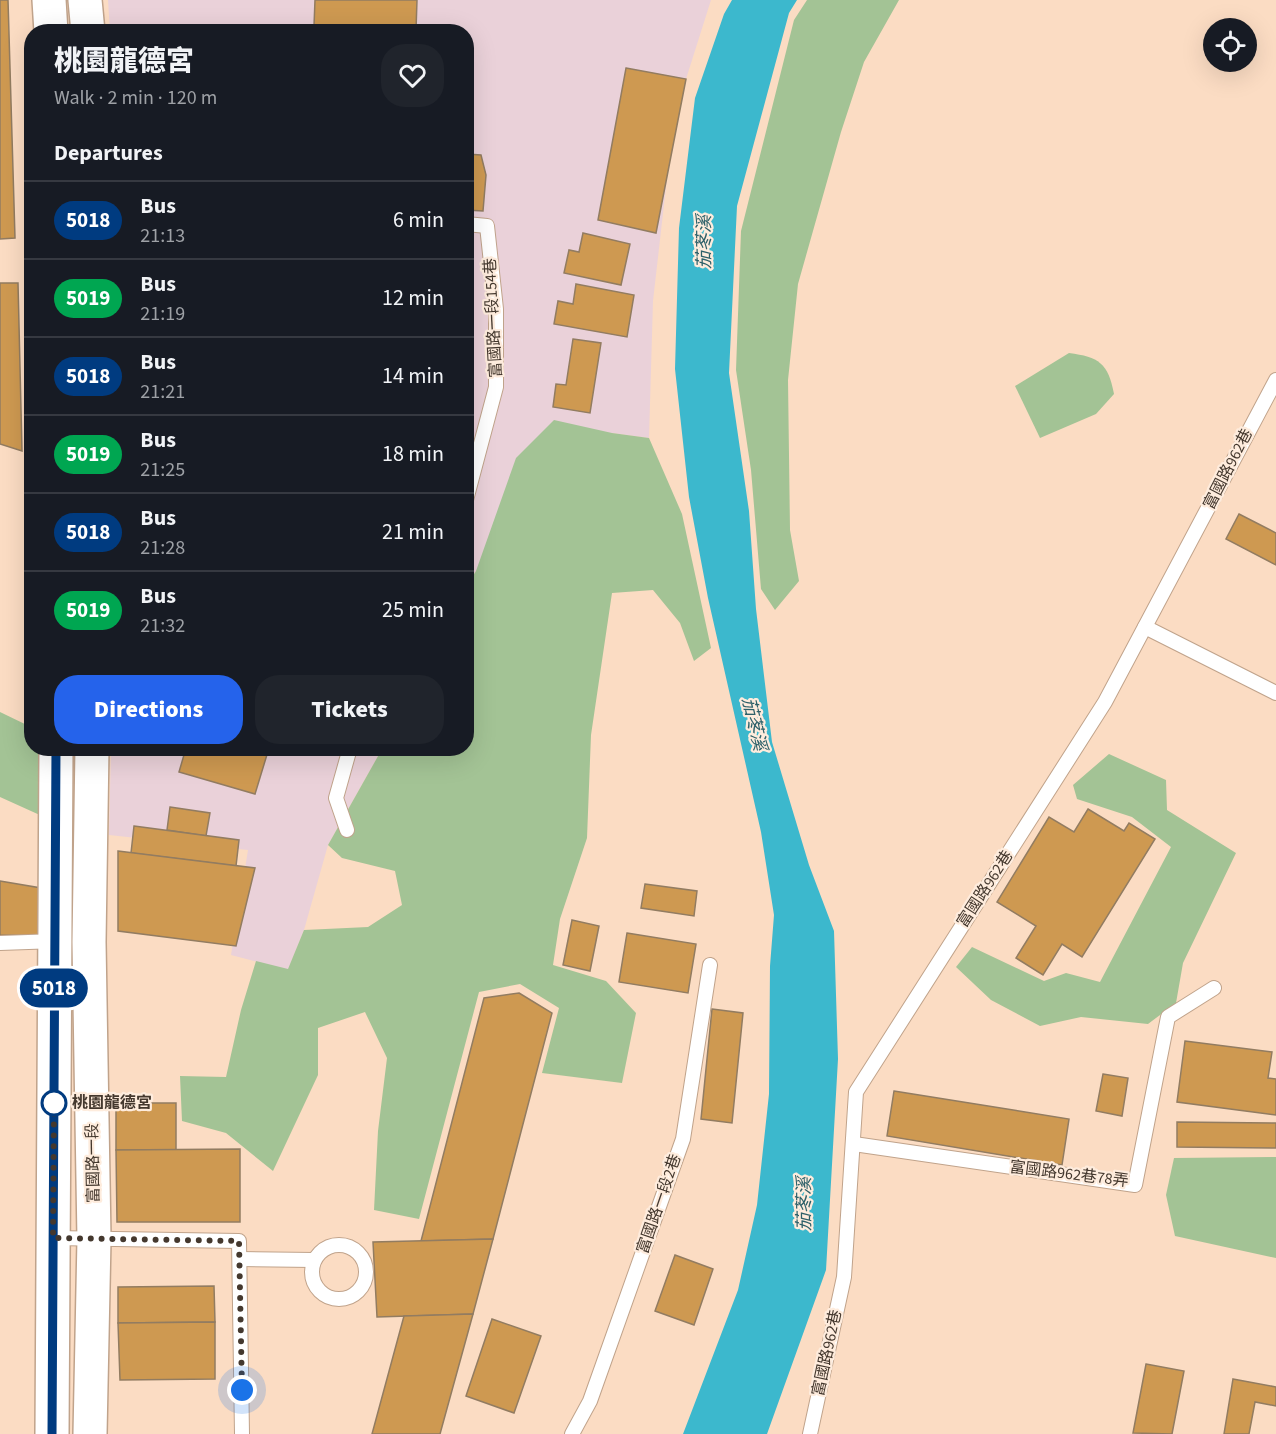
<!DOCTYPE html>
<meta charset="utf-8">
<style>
:root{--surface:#171b24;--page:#20242c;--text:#f1f3f6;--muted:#9ea1a6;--line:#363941;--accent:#2563eb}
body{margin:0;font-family:"Source Sans 3","Noto Sans TC",sans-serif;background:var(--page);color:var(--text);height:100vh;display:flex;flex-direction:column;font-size:22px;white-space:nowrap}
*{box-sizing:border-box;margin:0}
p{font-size:20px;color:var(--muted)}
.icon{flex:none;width:33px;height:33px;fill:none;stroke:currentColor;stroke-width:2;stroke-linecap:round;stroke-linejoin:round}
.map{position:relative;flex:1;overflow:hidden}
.drawer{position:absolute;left:24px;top:24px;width:450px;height:732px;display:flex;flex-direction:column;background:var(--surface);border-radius:24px;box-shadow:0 6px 24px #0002}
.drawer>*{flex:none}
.badge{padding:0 12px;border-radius:20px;font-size:21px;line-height:39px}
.fabs{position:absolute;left:1203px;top:18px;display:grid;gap:12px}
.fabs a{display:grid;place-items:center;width:54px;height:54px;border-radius:50%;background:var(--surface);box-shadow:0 6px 24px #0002;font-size:30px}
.you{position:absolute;width:30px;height:30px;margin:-15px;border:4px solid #fff;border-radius:50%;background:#1a73e8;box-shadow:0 0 0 9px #1a73e833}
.map>.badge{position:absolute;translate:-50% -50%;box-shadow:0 0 0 3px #fff}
h2{padding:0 30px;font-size:22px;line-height:54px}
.round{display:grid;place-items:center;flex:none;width:63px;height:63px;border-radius:24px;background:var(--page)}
.headline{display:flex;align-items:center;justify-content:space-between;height:102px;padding:0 30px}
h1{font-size:28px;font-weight:800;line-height:45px}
.cta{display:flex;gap:12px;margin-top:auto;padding:12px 30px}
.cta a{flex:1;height:69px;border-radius:24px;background:var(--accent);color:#fff;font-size:24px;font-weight:800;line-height:69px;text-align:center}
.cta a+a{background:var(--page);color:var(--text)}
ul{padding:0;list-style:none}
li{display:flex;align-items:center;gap:18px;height:78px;padding:0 30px;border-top:2px solid var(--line)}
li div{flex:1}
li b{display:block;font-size:22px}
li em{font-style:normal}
li .badge{min-width:66px;font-weight:700;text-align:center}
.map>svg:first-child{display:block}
.industrial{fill:#ead1d9}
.green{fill:#a3c395}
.water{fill:#3cb8cd}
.building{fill:#ce9951;stroke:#927c61;stroke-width:1.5}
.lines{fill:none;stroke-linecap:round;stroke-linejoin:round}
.lane-casing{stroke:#c0a38b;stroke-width:16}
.secondary-casing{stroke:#c0a38b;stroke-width:36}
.lane{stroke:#fff;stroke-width:14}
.secondary{stroke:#fff;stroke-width:33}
.line-casing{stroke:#fff;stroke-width:14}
.line{stroke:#003b80;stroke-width:9}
.walk{stroke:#44382e;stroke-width:6;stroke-dasharray:0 10.8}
.stop-dot{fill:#fff;stroke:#003b80;stroke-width:3}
.labels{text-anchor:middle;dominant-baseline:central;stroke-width:4.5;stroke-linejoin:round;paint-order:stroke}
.street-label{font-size:16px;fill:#44382e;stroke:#feecdd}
.stop-label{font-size:16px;font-weight:bold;fill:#44382e;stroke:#feecdd;text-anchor:start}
.water-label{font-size:18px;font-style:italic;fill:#2d6069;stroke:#feecdd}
</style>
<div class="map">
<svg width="1276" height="1434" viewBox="0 0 1276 1434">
<rect width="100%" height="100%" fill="#fbdcc3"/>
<g class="industrial">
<polygon points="108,0 711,0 674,117 653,301 649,438 612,433 476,571 467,585 466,32 110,31"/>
<polygon points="111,749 382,749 328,845 304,930 288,970 231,955 248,850 109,835"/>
</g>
<g class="green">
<polygon points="807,0 899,0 864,62 841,132 798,284 788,380 790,530 799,581 775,610 761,589 751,470 736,370 741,231 794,20"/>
<path d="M1069,353C1099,357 1108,363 1114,394L1096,414L1040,438L1015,386Z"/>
<polygon points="554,420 612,433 649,438 682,514 711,648 694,661 680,623 653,590 612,593 591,735 587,838 560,919 553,965 606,981 636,1013 622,1083 542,1073 559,1008 520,984 479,992 419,1219 374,1210 378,1131 387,1058 365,1012 318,1028 318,1075 273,1171 226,1133 182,1121 180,1076 226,1077 241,1010 256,961 288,969 304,930 368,927 402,905 395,871 342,858 328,845 382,749 466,748 467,585 476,571 516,458"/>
<polygon points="0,712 31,727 32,748 41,749 42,816 0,797"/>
<polygon points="1109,754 1166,780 1167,810 1236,853 1183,963 1176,1003 1148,1024 1081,1017 1040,1026 991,1000 956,967 972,947 1044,981 1066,973 1100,982 1171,847 1132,817 1077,799 1073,785"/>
<polygon points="1276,1157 1276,1258 1175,1236 1166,1195 1174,1158"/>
</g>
<polygon class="water" points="732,0 797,0 789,13 737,206 729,373 749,511 756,609 772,742 809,865 834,931 838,1059 826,1270 767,1434 683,1434 738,1290 757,1205 769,1094 770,966 774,915 761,832 708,598 689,497 675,369 679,228 695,98 724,14"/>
<g class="building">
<polygon points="0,0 8,0 15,238 0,239"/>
<polygon points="315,0 417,0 416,30 314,26"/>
<polygon points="626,68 686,79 656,233 598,220"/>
<polygon points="466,154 481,155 486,175 483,211 466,210"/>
<polygon points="583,233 630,244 621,285 564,273 569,250 579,252"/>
<polygon points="0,283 18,283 22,451 0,444"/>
<polygon points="576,284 634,295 627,337 554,324 558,301 573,304"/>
<polygon points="573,339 601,343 590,413 553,407 556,384 566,385"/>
<polygon points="1239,514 1276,533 1276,565 1226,539"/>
<polygon points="186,748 269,748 255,794 179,772"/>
<polygon points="170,807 210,813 206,836 167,830"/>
<polygon points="1088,809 1124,831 1129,823 1155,839 1082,957 1062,944 1043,975 1016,958 1036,926 997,902 1049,817 1074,832"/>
<polygon points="134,826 239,840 236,866 131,853"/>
<polygon points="118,851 255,868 236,946 118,931"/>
<polygon points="0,881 41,888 42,936 0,935"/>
<polygon points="645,884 697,891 694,916 641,908"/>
<polygon points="572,920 599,926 590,971 563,965"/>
<polygon points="627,933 696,944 688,993 619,982"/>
<polygon points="519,993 552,1013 493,1239 421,1241 484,998"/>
<polygon points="712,1009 743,1013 732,1123 701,1119"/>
<polygon points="1185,1041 1272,1052 1268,1078 1276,1079 1276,1115 1177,1102"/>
<polygon points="1103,1074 1128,1078 1122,1116 1096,1111"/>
<polygon points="894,1091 1069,1119 1062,1165 887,1136"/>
<rect x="116" y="1103" width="60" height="47"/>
<polygon points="1177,1122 1276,1123 1276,1148 1177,1147"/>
<polygon points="240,1149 240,1222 117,1222 116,1150"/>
<polygon points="493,1239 473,1314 377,1317 373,1242"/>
<polygon points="675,1255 713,1269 694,1325 655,1311"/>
<polygon points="214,1286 215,1322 118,1323 118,1287"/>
<polygon points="473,1314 440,1434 372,1434 404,1316"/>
<polygon points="492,1319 541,1336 514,1413 466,1396"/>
<polygon points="215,1322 215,1379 120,1380 118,1323"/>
<polygon points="1146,1364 1184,1371 1172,1434 1133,1433"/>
<polygon points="1233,1379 1276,1387 1276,1406 1255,1402 1249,1434 1224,1434"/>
</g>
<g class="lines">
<defs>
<g id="lane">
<polyline points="466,224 487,226 496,309 496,387 466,500"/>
<polyline points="1145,627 1276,693"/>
<polyline points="347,830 336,798 350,748"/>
<polyline points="0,943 57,941"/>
<polyline points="854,1144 1135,1185 1168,1017 1214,988"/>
<polyline points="53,1238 239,1241 242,1434"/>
<circle cx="339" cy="1272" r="27"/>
<polyline points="240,1259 314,1260"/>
<polyline points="572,1434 590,1401 683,1139 710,965"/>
<polyline points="810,1434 844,1277 856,1092 1105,702 1276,380"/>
</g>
<g id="secondary">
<polyline points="49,0 51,32"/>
<polyline points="85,0 88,32"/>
<polyline points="52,1434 56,748"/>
<polyline points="90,1434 94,1239 89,942 92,748"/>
</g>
</defs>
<use href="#lane" class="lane-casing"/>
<use href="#secondary" class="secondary-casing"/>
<use href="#lane" class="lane"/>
<use href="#secondary" class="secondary"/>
</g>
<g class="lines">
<defs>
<polyline id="line" points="52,1434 56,748"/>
</defs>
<use href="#line" class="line-casing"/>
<use href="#line" class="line"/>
<polyline class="walk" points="54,1103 53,1238 239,1241 242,1390"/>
</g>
<circle class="stop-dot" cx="54" cy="1103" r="12"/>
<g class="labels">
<g class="street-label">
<text transform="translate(493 318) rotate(-93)">富國路一段154巷</text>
<text transform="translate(1228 469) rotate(-63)">富國路962巷</text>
<text transform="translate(985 889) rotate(-57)">富國路962巷</text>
<text transform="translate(93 1163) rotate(-91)">富國路一段</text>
<text transform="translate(1069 1174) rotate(7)">富國路962巷78弄</text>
<text transform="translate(659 1204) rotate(-71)">富國路一段2巷</text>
<text transform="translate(827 1353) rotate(-78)">富國路962巷</text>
</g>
<g class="stop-label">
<text x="72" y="1103">桃園龍德宮</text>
</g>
<g class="water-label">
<text transform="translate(704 242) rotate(-90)">茄苳溪</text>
<text transform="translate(754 724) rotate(77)">茄苳溪</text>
<text transform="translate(804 1204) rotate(-90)">茄苳溪</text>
</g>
</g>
</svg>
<div class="fabs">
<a><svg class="icon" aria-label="locate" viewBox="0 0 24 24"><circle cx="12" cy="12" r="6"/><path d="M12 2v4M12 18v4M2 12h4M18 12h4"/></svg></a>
</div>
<div class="you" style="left:242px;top:1390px"></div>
<b class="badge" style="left:54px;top:988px;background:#003b80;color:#fff">5018</b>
<section class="drawer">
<div class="headline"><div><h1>桃園龍德宮</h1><p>Walk · 2 min · 120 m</p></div><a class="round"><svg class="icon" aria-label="heart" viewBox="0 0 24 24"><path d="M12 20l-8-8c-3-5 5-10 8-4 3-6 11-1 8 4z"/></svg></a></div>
<h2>Departures</h2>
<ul>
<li><span class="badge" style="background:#003b80;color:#fff">5018</span><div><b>Bus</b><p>21:13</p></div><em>6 min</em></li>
<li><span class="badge" style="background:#00a651;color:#fff">5019</span><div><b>Bus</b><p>21:19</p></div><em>12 min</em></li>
<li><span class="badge" style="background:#003b80;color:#fff">5018</span><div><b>Bus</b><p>21:21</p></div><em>14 min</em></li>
<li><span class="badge" style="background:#00a651;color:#fff">5019</span><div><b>Bus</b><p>21:25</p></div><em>18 min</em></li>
<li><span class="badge" style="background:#003b80;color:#fff">5018</span><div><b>Bus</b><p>21:28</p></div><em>21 min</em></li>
<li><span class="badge" style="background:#00a651;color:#fff">5019</span><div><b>Bus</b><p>21:32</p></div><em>25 min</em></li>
</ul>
<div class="cta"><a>Directions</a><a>Tickets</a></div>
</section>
</div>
